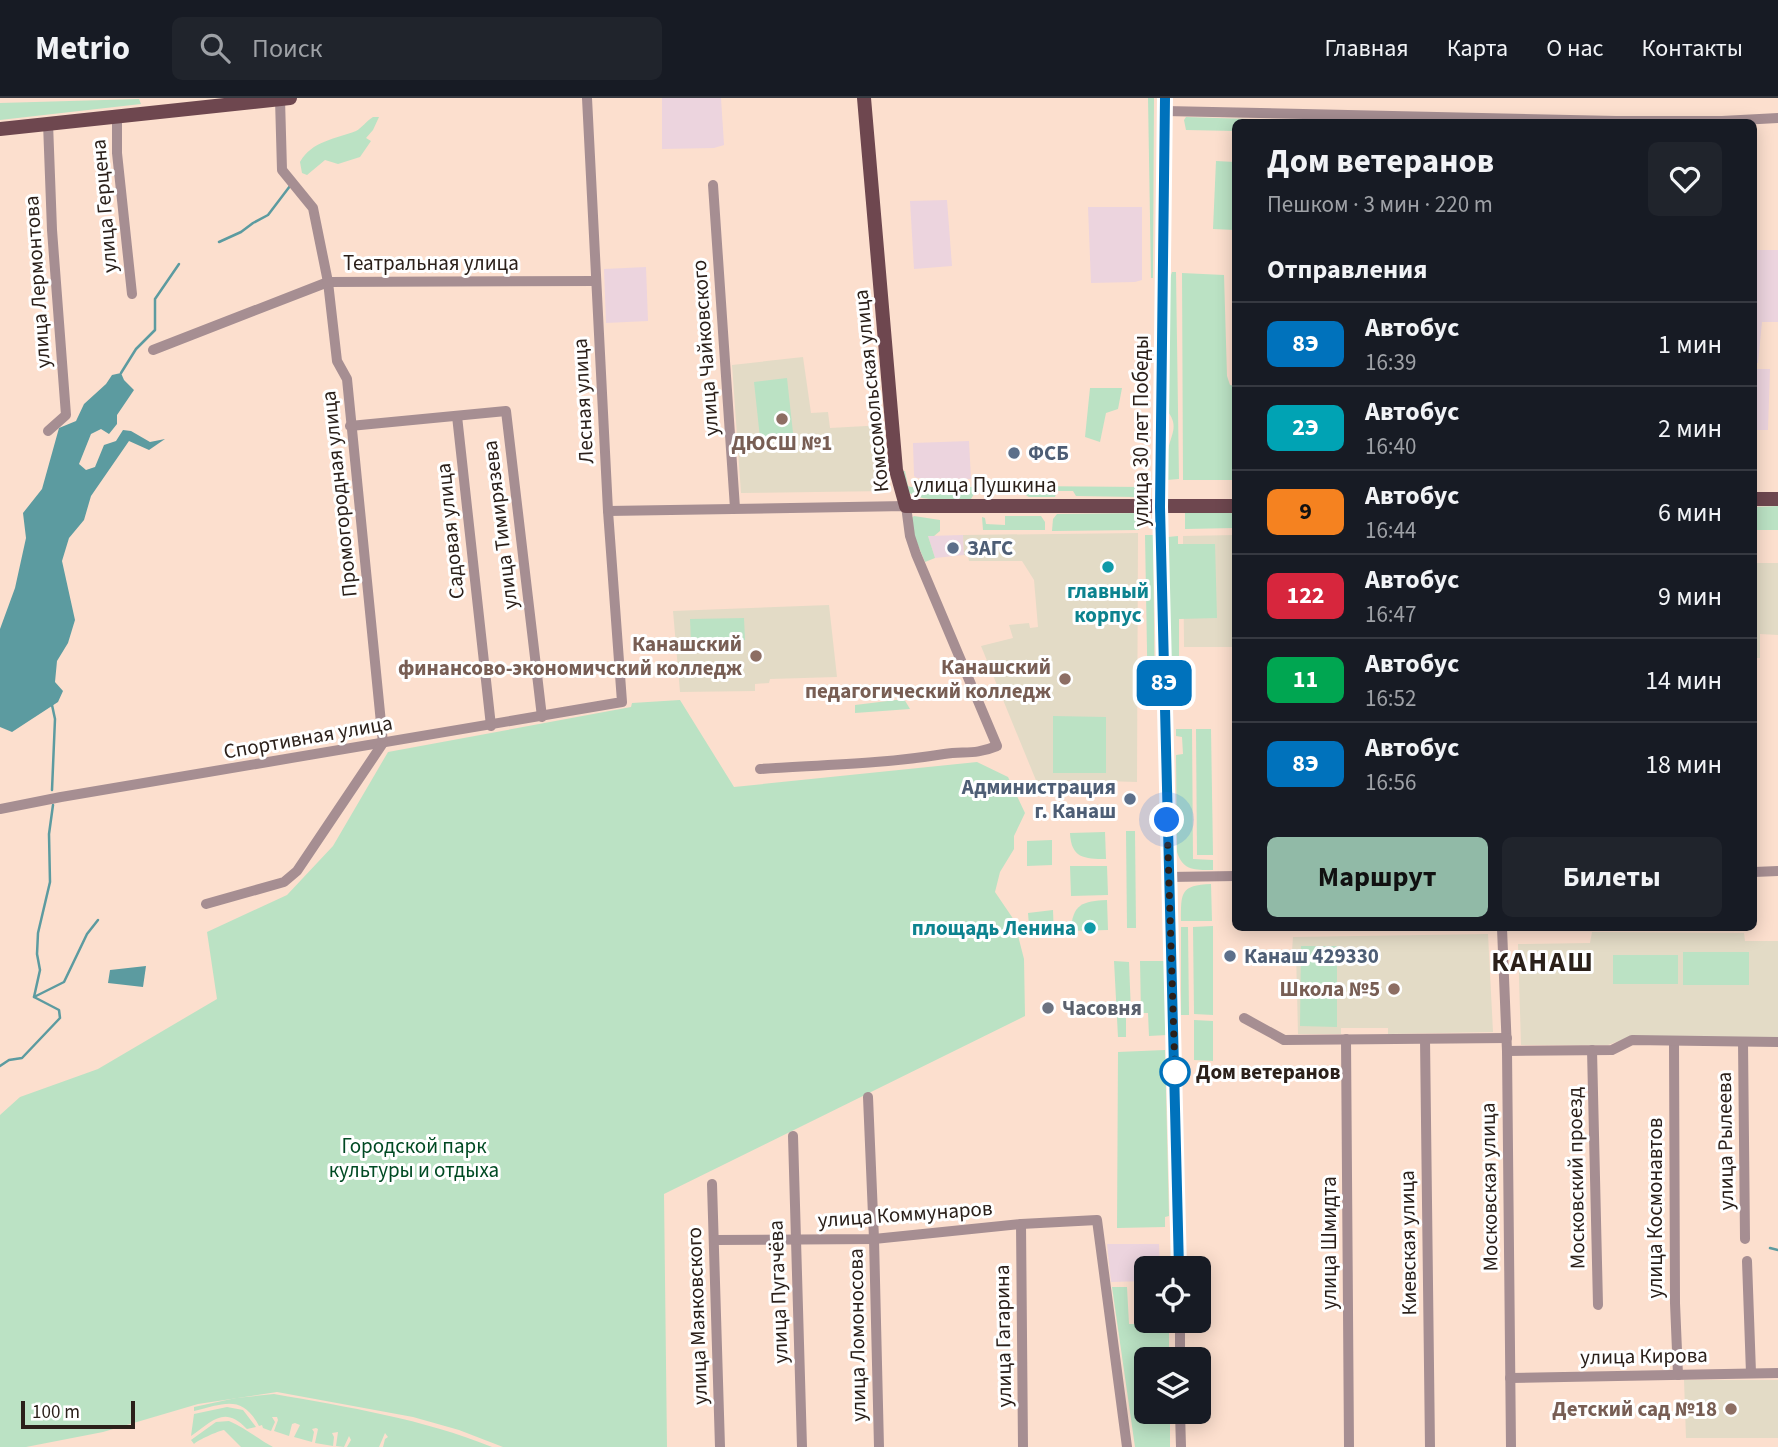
<!DOCTYPE html>
<html lang="ru">
<meta charset="utf-8">
<style>
:root{--surface:#171b24;--page:#20242c;--text:#f1f3f6;--muted:#9ea1a6;--line:#363941;--accent:#91baa7}
body{margin:0;font-family:"Source Sans 3",sans-serif;background:var(--page);color:var(--text);height:100vh;display:flex;flex-direction:column;font-size:26px;white-space:nowrap}
*{box-sizing:border-box;margin:0}
p{font-size:23px;color:var(--muted)}
.icon{flex:none;width:38px;height:38px;fill:none;stroke:currentColor;stroke-width:2;stroke-linecap:round;stroke-linejoin:round}
.map{position:relative;flex:1;overflow:hidden}
.panel{position:absolute;left:1232px;top:21px;width:525px;height:812px;display:flex;flex-direction:column;background:var(--surface);border-radius:10px;box-shadow:0 4px 18px #0003}
.panel>*{flex:none}
.badge{padding:0 14px;border-radius:10px;font-size:24px;line-height:46px}
.tools{position:absolute;left:1134px;top:1158px;display:grid;gap:14px}
.tools a{display:grid;place-items:center;width:77px;height:77px;border-radius:10px;background:var(--surface);box-shadow:0 4px 18px #0003;font-size:35px}
.scale{position:absolute;left:21px;bottom:18px;width:114px;box-sizing:border-box;padding-left:7px;border:4px solid #2b201a;border-top:0;font-size:19px;line-height:24px;white-space:nowrap;color:#2b201a;-webkit-text-stroke:5px #fff;paint-order:stroke}
.you{position:absolute;width:35px;height:35px;margin:-18px;border:5px solid #fff;border-radius:50%;background:#1a73e8;box-shadow:0 0 0 10px #1a73e833}
.map>.badge{position:absolute;translate:-50% -50%;box-shadow:0 0 0 4px #fff}
h2{padding:0 35px;font-size:26px;line-height:63px}
.round{display:grid;place-items:center;flex:none;width:74px;height:74px;border-radius:10px;background:var(--page)}
.summary{display:flex;align-items:center;justify-content:space-between;height:119px;padding:0 35px}
h1{font-size:33px;font-weight:700;line-height:52px}
.button{display:flex;gap:14px;margin-top:auto;padding:14px 35px}
.button a{flex:1;height:80px;border-radius:10px;background:var(--accent);color:#111;font-size:28px;font-weight:700;line-height:80px;text-align:center}
.button a+a{background:var(--page);color:var(--text)}
ul{padding:0;list-style:none}
li{display:flex;align-items:center;gap:21px;height:84px;padding:0 35px;border-top:2px solid var(--line)}
li div{flex:1}
li b{display:block;font-size:26px}
li em{font-style:normal}
li .badge{min-width:77px;font-weight:700;text-align:center}
header{display:flex;align-items:center;gap:42px;box-sizing:border-box;height:98px;padding:0 35px;background:var(--surface);border-bottom:2px solid var(--line)}
header strong{font-size:33px}
nav{display:flex;gap:38px;margin-inline-start:auto;font-size:24px}
.search{width:490px;height:63px;background:var(--page);display:flex;align-items:center;gap:18px;box-sizing:border-box;padding:0 24px;border-radius:10px;color:var(--muted);font-size:26px}
.map>svg:first-child{display:block}
.commercial{fill:#ecd4de}
.education{fill:#e3dbc6}
.green{fill:#bbe2c4}
.water{fill:#5c9ba0}
.lines{fill:none;stroke-linecap:round;stroke-linejoin:round}
.stream{stroke:#5c9ba0;stroke-width:2.5}
.minor{stroke:#a68e92;stroke-width:10}
.major{stroke:#6e474f;stroke-width:14}
.line-casing{stroke:#fff;stroke-width:16}
.line{stroke:#0072bc;stroke-width:10}
.walk{stroke:#2b201a;stroke-width:7;stroke-dasharray:0 12.6}
.education-dot{fill:#8d6e63;stroke:#fff;stroke-width:2.5}
.service-dot{fill:#5c6f8a;stroke:#fff;stroke-width:2.5}
.culture-dot{fill:#0f9aa8;stroke:#fff;stroke-width:2.5}
.worship-dot{fill:#6b7280;stroke:#fff;stroke-width:2.5}
.stop-dot{fill:#fff;stroke:#0072bc;stroke-width:3.5}
.labels{text-anchor:middle;dominant-baseline:central;stroke-width:6;stroke-linejoin:round;paint-order:stroke}
.street-label{font-size:21px;fill:#2b201a;stroke:#fff}
.education-label{font-size:21px;font-weight:bold;fill:#785e54;stroke:#fff;text-anchor:end}
.service-label{font-size:21px;font-weight:bold;fill:#4e5e75;stroke:#fff;text-anchor:start}
.culture-label{font-size:21px;font-weight:bold;fill:#0d838f;stroke:#fff}
.worship-label{font-size:21px;font-weight:bold;fill:#5b616d;stroke:#fff;text-anchor:start}
.stop-label{font-size:21px;font-weight:bold;fill:#2b201a;stroke:#fff;text-anchor:start}
.park-label{font-size:21px;fill:#004a23;stroke:#fff}
.district-label{font-size:28px;font-weight:bold;letter-spacing:2px;fill:#2b201a;stroke:#fff}
</style>
<header>
<strong>Metrio</strong>
<div class="search"><svg class="icon" aria-label="search" viewBox="0 0 24 24"><circle cx="10" cy="10" r="6"/><path d="M15 15l6 6"/></svg>Поиск</div>
<nav><a>Главная</a><a>Карта</a><a>О нас</a><a>Контакты</a></nav>
</header>
<div class="map">
<svg width="1778" height="1349" viewBox="0 0 1778 1349">
<rect width="100%" height="100%" fill="#fcdfce"/>
<g class="commercial">
<polygon points="662,0 721,0 724,47 714,50 662,51"/>
<polygon points="947,102 952,168 914,171 910,103"/>
<polygon points="1088,109 1142,109 1142,182 1135,184 1091,185"/>
<polygon points="1754,152 1778,152 1778,224 1762,224 1758,265 1754,265"/>
<polygon points="646,169 648,223 606,225 604,171"/>
<polygon points="1754,271 1770,271 1768,332 1754,332"/>
<polygon points="969,343 971,381 917,380 914,378 913,345"/>
<polygon points="963,437 964,457 935,460 928,438"/>
<polygon points="1107,1146 1159,1146 1160,1171 1146,1171 1146,1183 1111,1184"/>
</g>
<g class="education">
<polygon points="803,259 811,315 828,314 830,330 884,327 888,393 741,395 732,267"/>
<polygon points="1138,435 1137,684 1071,682 1042,697 981,548 1013,540 1009,527 1029,525 1030,530 1038,529 1034,482 1022,463 969,463 968,458 964,457 963,437"/>
<polygon points="1235,437 1235,549 1184,549 1183,438"/>
<polygon points="1754,465 1778,465 1778,537 1760,536 1760,560 1754,560"/>
<polygon points="829,507 837,579 770,581 769,585 755,586 755,593 680,594 673,513"/>
<polygon points="1592,834 1744,835 1745,843 1778,843 1778,942 1630,939 1608,947 1521,947 1518,846 1590,845"/>
<polygon points="1488,836 1493,934 1388,936 1388,930 1341,930 1341,936 1298,936 1296,853 1292,853 1293,839"/>
<polygon points="1684,1282 1778,1282 1778,1340 1686,1340"/>
</g>
<g class="green">
<polygon points="1148,0 1154,0 1153,180 1151,180"/>
<polygon points="139,1 141,6 0,22 0,5"/>
<path d="M373,19H379L373,32L366,40L371,43L360,59L338,66L325,62L307,77L302,75L300,64C312,43 335,41 356,33C362,30 366,23 373,19Z"/>
<polygon points="1186,19 1284,22 1284,24 1236,24 1235,33 1186,32 1184,22"/>
<polygon points="1216,63 1235,64 1235,132 1213,131"/>
<path d="M1172,174H1176L1179,381L1167,382C1167,372 1165,361 1168,352C1171,337 1179,328 1168,314L1169,183Z"/>
<polygon points="1182,175 1224,177 1227,278 1230,287 1235,288 1235,382 1183,382"/>
<polygon points="787,280 793,335 760,340 754,284"/>
<polygon points="1090,290 1122,290 1118,311 1106,315 1100,344 1085,339"/>
<path d="M902,373H905L908,388L911,389H973L974,396L971,401C955,401 914,406 905,390C903,386 903,378 902,373Z"/>
<polygon points="1024,388 1143,389 1141,398 1135,399 1076,398 1073,393 1057,393 1055,399 1029,399 1024,396"/>
<polygon points="1778,408 1778,432 1754,432 1754,409"/>
<polygon points="1139,415 1139,432 1052,433 1053,421 1057,416"/>
<polygon points="1185,415 1235,415 1235,430 1185,431"/>
<polygon points="914,418 940,422 940,433 934,438 928,438 935,460 925,464 908,423"/>
<polygon points="1005,418 1041,418 1045,424 1045,432 983,432 982,419 985,420 986,426 1005,427"/>
<polygon points="1145,437 1153,437 1155,609 1148,610"/>
<polygon points="1178,438 1178,446 1215,446 1217,520 1179,521 1179,558 1170,558 1168,439"/>
<polygon points="744,520 745,542 691,544 690,521"/>
<polygon points="904,601 910,611 855,615 855,607"/>
<polygon points="680,602 734,689 977,664 1008,679 1025,715 1014,738 1014,751 1000,774 995,794 1014,822 1024,861 1025,918 664,1096 667,1349 503,1349 459,1332 413,1319 277,1294 198,1306 103,1334 26,1349 0,1349 0,1017 20,999 98,971 217,901 207,834 287,797 333,748 388,654 631,609 632,605"/>
<polygon points="1053,618 1106,619 1106,675 1053,675"/>
<path d="M1176,631H1192L1193,761L1213,762V772C1195,772 1183,773 1177,754L1176,657L1183,656L1182,639L1176,638Z"/>
<polygon points="1196,631 1211,631 1213,757 1197,757"/>
<polygon points="1126,733 1135,733 1136,830 1127,830"/>
<path d="M1105,734L1106,761C1084,761 1071,760 1070,735Z"/>
<polygon points="1052,742 1052,767 1027,768 1027,743"/>
<polygon points="1070,768 1107,768 1108,797 1071,798"/>
<path d="M1211,786L1212,823H1181C1181,795 1180,787 1211,786Z"/>
<path d="M1107,802L1108,832L1071,833C1072,806 1083,803 1107,802Z"/>
<polygon points="1053,812 1054,839 1030,840 1028,815"/>
<polygon points="1213,828 1213,917 1194,916 1193,829"/>
<polygon points="1181,829 1188,829 1189,917 1181,917"/>
<polygon points="1301,848 1337,848 1337,929 1300,928"/>
<rect x="1683" y="854" width="66" height="33"/>
<rect x="1613" y="857" width="65" height="29"/>
<polygon points="1114,863 1129,864 1131,915 1126,916 1126,939 1118,939"/>
<polygon points="1140,863 1166,863 1167,937 1149,938 1148,915 1141,915"/>
<polygon points="1194,922 1213,923 1213,963 1194,962"/>
<polygon points="1165,952 1169,1118 1165,1119 1165,1129 1117,1130 1118,954"/>
<polygon points="1112,1189 1127,1189 1129,1226 1169,1226 1169,1262 1146,1262 1146,1314 1170,1314 1170,1349 1135,1349"/>
<path d="M274,1296C348,1309 423,1321 492,1349H383L385,1341L388,1339L385,1335L379,1349H347L351,1342L349,1338L344,1349L336,1348L338,1334L332,1335L334,1339L333,1348L315,1345L318,1331L316,1330L312,1331L314,1334L312,1344L294,1339L300,1327L295,1325L292,1326L289,1338L274,1333L278,1322L277,1319H272L275,1324L271,1333L263,1330L262,1327L259,1328C242,1296 224,1306 194,1313V1309L236,1300Z"/>
<path d="M227,1309L243,1312L256,1329L247,1331C224,1307 213,1323 191,1338L194,1316Z"/>
<path d="M229,1323C244,1329 258,1341 273,1349H241L224,1332C218,1333 198,1342 194,1346L191,1342L216,1324Z"/>
</g>
<g class="water">
<polygon points="121,275 124,282 134,292 117,317 117,326 109,336 101,331 91,336 79,366 86,372 95,369 104,347 116,343 123,332 131,333 150,344 165,341 149,352 129,343 91,398 84,422 69,440 62,463 75,522 68,545 57,563 55,584 63,593 58,604 12,634 0,629 0,531 15,490 26,440 23,415 42,391 59,330 76,323 84,306 106,286 112,277"/>
<polygon points="146,868 143,889 108,885 110,872"/>
</g>
<g class="lines">
<g class="stream">
<polyline points="219,144 241,134 253,125 268,117 290,88"/>
<polyline points="121,275 136,251 155,232 155,201 179,166"/>
<polyline points="52,692 55,621 52,607"/>
<polyline points="34,899 64,884 87,836 98,822"/>
<polyline points="0,968 9,962 22,960 60,920 59,912 34,899 40,872 37,856 38,835 50,784 49,736 53,707"/>
<polyline points="1770,1150 1778,1152"/>
</g>
<g class="minor">
<polyline points="1165,13 1616,23 1722,23 1778,20"/>
<polyline points="117,17 117,55 132,196"/>
<polyline points="48,25 52,132 66,317 48,333"/>
<polyline points="713,87 735,410"/>
<polyline points="153,252 328,184 596,183"/>
<polyline points="457,318 491,628"/>
<polyline points="350,328 506,313 542,619"/>
<polyline points="1155,409 1160,409 1179,1171"/>
<path d="M608,413L906,408L910,438L916,456L997,648C975,657 965,653 944,656C883,666 821,667 760,671"/>
<polyline points="0,711 61,699 622,604 608,413 587,0"/>
<polyline points="1754,774 1778,773"/>
<polyline points="1169,779 1236,778"/>
<polyline points="206,806 284,784 297,773 383,645 347,281 337,263 328,184 313,110 282,72 280,1"/>
<polyline points="1502,830 1507,953 1511,1349"/>
<polyline points="1244,920 1284,942 1507,940"/>
<polyline points="1346,941 1349,1349"/>
<polyline points="1425,941 1430,1349"/>
<polyline points="1674,943 1675,1205 1678,1277"/>
<polyline points="1743,944 1745,1141"/>
<polyline points="1592,952 1598,1207"/>
<polyline points="1507,953 1612,952 1632,942 1778,944"/>
<polyline points="868,999 874,1141 879,1349"/>
<polyline points="793,1038 802,1349"/>
<polyline points="712,1086 720,1349"/>
<polyline points="1021,1126 1023,1349"/>
<polyline points="715,1142 874,1141 1021,1126 1097,1122 1127,1349"/>
<polyline points="1747,1163 1751,1275"/>
<polyline points="1180,1223 1180,1262"/>
<polyline points="1510,1280 1778,1275"/>
<polyline points="1180,1314 1181,1349"/>
</g>
<g class="major">
<polyline points="864,0 896,372 906,408 1236,408"/>
<polyline points="0,31 290,0"/>
<polyline points="1754,401 1778,401"/>
<polyline points="1160,409 1165,0"/>
</g>
</g>
<g class="lines">
<defs>
<polyline id="line" points="1165,0 1160,409 1179,1171"/>
</defs>
<use href="#line" class="line-casing"/>
<use href="#line" class="line"/>
<polyline class="walk" points="1167,722 1175,974"/>
</g>
<g class="education-dot">
<circle cx="782" cy="321" r="7"/>
<circle cx="756" cy="558" r="7"/>
<circle cx="1065" cy="581" r="7"/>
<circle cx="1394" cy="891" r="7"/>
<circle cx="1731" cy="1311" r="7"/>
</g>
<g class="service-dot">
<circle cx="1014" cy="355" r="7"/>
<circle cx="953" cy="450" r="7"/>
<circle cx="1130" cy="701" r="7"/>
<circle cx="1230" cy="858" r="7"/>
</g>
<g class="culture-dot">
<circle cx="1108" cy="469" r="7"/>
<circle cx="1090" cy="830" r="7"/>
</g>
<circle class="worship-dot" cx="1048" cy="910" r="7"/>
<circle class="stop-dot" cx="1175" cy="974" r="14"/>
<g class="labels">
<g class="street-label">
<text transform="translate(104 108) rotate(-95)">улица Герцена</text>
<text x="431" y="165">Театральная улица</text>
<text transform="translate(37 184) rotate(-94)">улица Лермонтова</text>
<text transform="translate(705 250) rotate(-94)">улица Чайковского</text>
<text transform="translate(871 293) rotate(-96)">Комсомольская улица</text>
<text transform="translate(583 303) rotate(-93)">Лесная улица</text>
<text transform="translate(1141 333) rotate(-90)">улица 30 лет Победы</text>
<text x="985" y="387">улица Пушкина</text>
<text transform="translate(339 396) rotate(-96)">Промогородная улица</text>
<text transform="translate(500 427) rotate(-97)">улица Тимирязева</text>
<text transform="translate(450 433) rotate(-96)">Садовая улица</text>
<text transform="translate(308 639) rotate(-10)">Спортивная улица</text>
<text transform="translate(1725 1043) rotate(-91)">улица Рылеева</text>
<text transform="translate(1576 1080) rotate(-91)">Московский проезд</text>
<text transform="translate(1489 1089) rotate(-91)">Московская улица</text>
<text transform="translate(1655 1110) rotate(-90)">улица Космонавтов</text>
<text transform="translate(905 1116) rotate(-4)">улица Коммунаров</text>
<text transform="translate(1329 1145) rotate(-90)">улица Шмидта</text>
<text transform="translate(1408 1145) rotate(-91)">Киевская улица</text>
<text transform="translate(778 1194) rotate(-92)">улица Пугачёва</text>
<text transform="translate(697 1218) rotate(-92)">улица Маяковского</text>
<text transform="translate(857 1237) rotate(-91)">улица Ломоносова</text>
<text transform="translate(1003 1238) rotate(-91)">улица Гагарина</text>
<text transform="translate(1644 1258) rotate(-1)">улица Кирова</text>
</g>
<g class="education-label">
<text x="782" y="345" text-anchor="middle">ДЮСШ №1</text>
<text x="742" y="546">Канашский<tspan x="742" dy="24">финансово-экономичский колледж</tspan></text>
<text x="1051" y="569">Канашский<tspan x="1051" dy="24">педагогический колледж</tspan></text>
<text x="1380" y="891">Школа №5</text>
<text x="1717" y="1311">Детский сад №18</text>
</g>
<g class="service-label">
<text x="1028" y="355">ФСБ</text>
<text x="967" y="450">ЗАГС</text>
<text x="1116" y="689" text-anchor="end">Администрация<tspan x="1116" dy="24">г. Канаш</tspan></text>
<text x="1244" y="858">Канаш 429330</text>
</g>
<g class="culture-label">
<text x="1108" y="493">главный<tspan x="1108" dy="24">корпус</tspan></text>
<text x="1076" y="830" text-anchor="end">площадь Ленина</text>
</g>
<g class="worship-label">
<text x="1062" y="910">Часовня</text>
</g>
<g class="stop-label">
<text x="1196" y="974">Дом ветеранов</text>
</g>
<g class="park-label">
<text x="414" y="1048">Городской парк<tspan x="414" dy="24">культуры и отдыха</tspan></text>
</g>
<g class="district-label">
<text x="1543" y="864">КАНАШ</text>
</g>
</g>
</svg>
<div class="tools">
<a><svg class="icon" aria-label="locate" viewBox="0 0 24 24"><circle cx="12" cy="12" r="6"/><path d="M12 2v4M12 18v4M2 12h4M18 12h4"/></svg></a>
<a><svg class="icon" aria-label="layers" viewBox="0 0 24 24"><path d="M12 4l9 5-9 5-9-5zM3 14l9 5 9-5"/></svg></a>
</div>
<div class="scale">100 m</div>
<div class="you" style="left:1167px;top:722px"></div>
<b class="badge" style="left:1164px;top:585px;background:#0072bc;color:#fff">8Э</b>
<section class="panel">
<div class="summary"><div><h1>Дом ветеранов</h1><p>Пешком · 3 мин · 220 m</p></div><a class="round"><svg class="icon" aria-label="heart" viewBox="0 0 24 24"><path d="M12 20l-8-8c-3-5 5-10 8-4 3-6 11-1 8 4z"/></svg></a></div>
<h2>Отправления</h2>
<ul>
<li><span class="badge" style="background:#0072bc;color:#fff">8Э</span><div><b>Автобус</b><p>16:39</p></div><em>1 мин</em></li>
<li><span class="badge" style="background:#00a3b4;color:#fff">2Э</span><div><b>Автобус</b><p>16:40</p></div><em>2 мин</em></li>
<li><span class="badge" style="background:#f58220;color:#111">9</span><div><b>Автобус</b><p>16:44</p></div><em>6 мин</em></li>
<li><span class="badge" style="background:#d7263d;color:#fff">122</span><div><b>Автобус</b><p>16:47</p></div><em>9 мин</em></li>
<li><span class="badge" style="background:#00a651;color:#fff">11</span><div><b>Автобус</b><p>16:52</p></div><em>14 мин</em></li>
<li><span class="badge" style="background:#0072bc;color:#fff">8Э</span><div><b>Автобус</b><p>16:56</p></div><em>18 мин</em></li>
</ul>
<div class="button"><a>Маршрут</a><a>Билеты</a></div>
</section>
</div>
